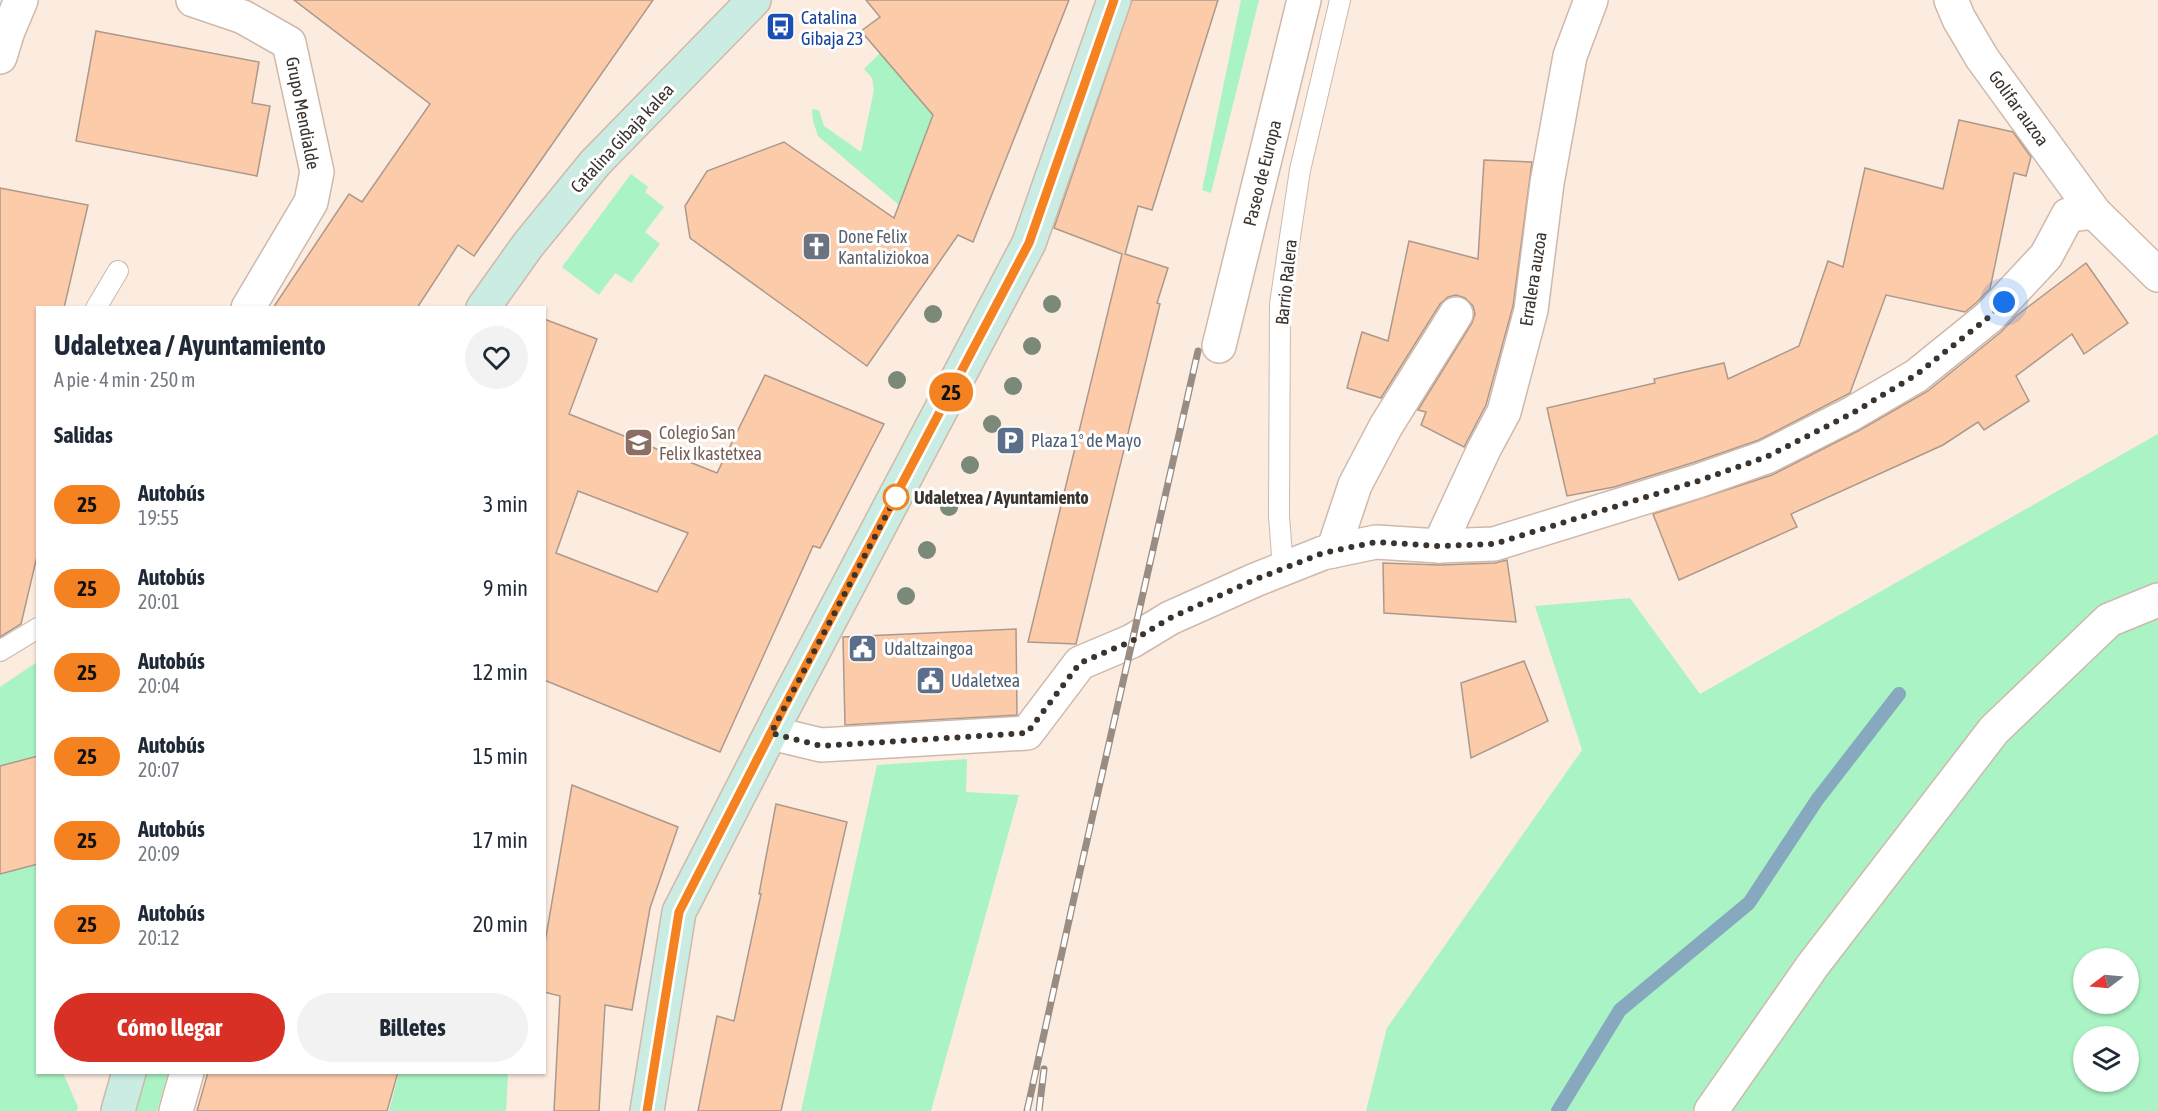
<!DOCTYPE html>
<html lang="es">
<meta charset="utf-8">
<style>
:root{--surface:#fff;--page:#f2f2f3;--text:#1f2937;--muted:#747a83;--accent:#d93025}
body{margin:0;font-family:"Asap Condensed",sans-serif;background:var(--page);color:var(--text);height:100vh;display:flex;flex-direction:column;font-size:22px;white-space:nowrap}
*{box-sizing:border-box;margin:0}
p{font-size:20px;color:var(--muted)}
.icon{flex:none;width:33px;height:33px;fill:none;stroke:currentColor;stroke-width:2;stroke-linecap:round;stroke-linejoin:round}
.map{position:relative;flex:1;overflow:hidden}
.details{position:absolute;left:36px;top:306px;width:510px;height:768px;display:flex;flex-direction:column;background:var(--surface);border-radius:0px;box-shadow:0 2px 4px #0004}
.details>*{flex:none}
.badge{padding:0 12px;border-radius:20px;font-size:21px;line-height:39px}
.needle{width:39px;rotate:254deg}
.controls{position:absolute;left:2073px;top:948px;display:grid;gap:12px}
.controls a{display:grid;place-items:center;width:66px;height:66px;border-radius:50%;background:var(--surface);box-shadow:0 2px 4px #0004;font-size:30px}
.you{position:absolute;width:30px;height:30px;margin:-15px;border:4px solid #fff;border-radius:50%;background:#1a73e8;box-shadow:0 0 0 9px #1a73e833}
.map>.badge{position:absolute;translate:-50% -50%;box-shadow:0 0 0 3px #fff}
h2{padding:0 18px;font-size:22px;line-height:54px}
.round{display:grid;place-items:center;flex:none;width:63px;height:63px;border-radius:32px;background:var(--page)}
.overview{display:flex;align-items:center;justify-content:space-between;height:102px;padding:0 18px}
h1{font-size:28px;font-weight:700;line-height:45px}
.button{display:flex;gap:12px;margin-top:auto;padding:12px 18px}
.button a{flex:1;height:69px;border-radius:36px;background:var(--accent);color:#fff;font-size:24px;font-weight:700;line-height:69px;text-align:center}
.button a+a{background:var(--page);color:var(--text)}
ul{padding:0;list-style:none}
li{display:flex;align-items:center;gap:18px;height:84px;padding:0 18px}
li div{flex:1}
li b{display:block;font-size:22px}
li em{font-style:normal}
li .badge{min-width:66px;font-weight:700;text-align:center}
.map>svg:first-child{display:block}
.green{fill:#aaf3c4;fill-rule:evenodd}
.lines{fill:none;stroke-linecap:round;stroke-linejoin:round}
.stream{stroke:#87a9bf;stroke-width:14}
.building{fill:#fccbaa;stroke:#ad998b;stroke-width:1.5;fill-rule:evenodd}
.lane-casing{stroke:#ceb9ab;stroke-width:22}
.street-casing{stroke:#ceb9ab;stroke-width:36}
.secondary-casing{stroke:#ceb9ab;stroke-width:36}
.lane{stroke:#fff;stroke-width:20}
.street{stroke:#fff;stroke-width:33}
.secondary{stroke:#cbece2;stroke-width:33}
.rail-casing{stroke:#998c83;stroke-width:7}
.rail{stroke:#fff;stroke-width:4.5;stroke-dasharray:14;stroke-linecap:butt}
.tree{fill:#7b8978}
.line-casing{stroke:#fff;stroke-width:14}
.line{stroke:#f58220;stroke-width:9}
.walk{stroke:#3b332d;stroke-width:6;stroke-dasharray:0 10.8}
.stop-dot{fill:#fff;stroke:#f58220;stroke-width:3}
.labels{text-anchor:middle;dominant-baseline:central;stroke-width:6;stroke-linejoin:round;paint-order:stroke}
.transit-label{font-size:18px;fill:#164399;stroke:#fff;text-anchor:start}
.street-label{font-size:18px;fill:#3b332d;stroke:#fff}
.worship-label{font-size:18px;fill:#5b616d;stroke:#fff;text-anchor:start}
.education-label{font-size:18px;fill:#785e54;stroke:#fff;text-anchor:start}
.service-label{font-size:18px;fill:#4e5e75;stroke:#fff;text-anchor:start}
.stop-label{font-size:18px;font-weight:bold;fill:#3b332d;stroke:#fff;text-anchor:start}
</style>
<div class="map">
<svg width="2158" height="1111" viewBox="0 0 2158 1111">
<rect width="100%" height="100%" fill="#fcebdf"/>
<g class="green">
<polygon points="1241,0 1259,0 1211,193 1202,190"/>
<polygon points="880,53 933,114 899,205 818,136 813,121 812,109 819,110 824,126 861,152 874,90 872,78 864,69"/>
<polygon points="631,174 648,187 645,192 664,207 645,232 660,244 631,283 615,273 599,295 562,267"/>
<path d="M2158,434V1111H1366L1387,1028L1582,750L1535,606L1630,598L1700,694ZM2084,958H2128V1004H2084ZM2084,1036H2128V1082H2084Z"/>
<polygon points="37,662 38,1072 63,1073 78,1107 77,1111 0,1111 0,687"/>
<polygon points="967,759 966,792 1019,795 931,1111 801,1111 877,765"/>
<polygon points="145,1073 168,1073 157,1111 134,1111"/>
<polygon points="399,1073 508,1073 506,1111 389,1111"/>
</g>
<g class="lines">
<polyline class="stream" points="1558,1111 1620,1010 1749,903 1817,800 1899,694"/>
</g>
<g class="building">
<polygon points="294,0 653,0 474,256 458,245 417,308 273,308 349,194 362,202 430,104"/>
<polygon points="866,0 1069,0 973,242 958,235 867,366 690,238 685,206 707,171 784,142 894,218 933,115 861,31 880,17"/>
<polygon points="1132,0 1218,0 1152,210 1138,206 1125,254 1168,268 1157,303 1160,304 1076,644 1028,642 1122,254 1054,228"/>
<polygon points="96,31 259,62 252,103 270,106 257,176 76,141"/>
<polygon points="1959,120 2013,132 2031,157 2026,176 2014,173 1990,289 1976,303 1965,312 1886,295 1850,393 1759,440 1692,463 1614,487 1567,496 1547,408 1655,383 1654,379 1724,363 1728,379 1799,346 1828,261 1843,267 1865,168 1943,189"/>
<polygon points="1484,160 1532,162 1513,306 1486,405 1464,447 1421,425 1426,412 1418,410 1472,323 1475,314 1473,306 1465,298 1456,295 1448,297 1440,304 1381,398 1347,388 1362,332 1388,341 1409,241 1478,259"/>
<polygon points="0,188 88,205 64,308 38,308 38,552 21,624 0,637"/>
<polygon points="2086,263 2128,323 2084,354 2072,334 2016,376 2029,401 1984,430 1978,422 1943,445 1791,514 1797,527 1679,580 1653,514 1772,475 1860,430 1928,391 2001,332 2016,316"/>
<path d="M544,319L597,339L569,414L717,473L765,375L884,424L820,548L813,546L720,752L544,680ZM578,491L688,533L657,592L556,553Z"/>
<polygon points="1507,560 1516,622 1384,613 1383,563 1440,565 1495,563"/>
<polygon points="1016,629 1017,715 845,725 843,637"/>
<polygon points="1524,661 1548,721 1471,758 1461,683"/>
<polygon points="38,756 38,864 0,874 0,766"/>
<polygon points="572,785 678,827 650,908 632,1010 605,1005 599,1111 554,1111 560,996 544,992 544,948"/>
<polygon points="776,804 847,822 781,1111 698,1111 717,1016 734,1021 761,894 759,894"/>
<polygon points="208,1072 398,1072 387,1111 197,1111"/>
</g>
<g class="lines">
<defs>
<g id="lane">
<polyline points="96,308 118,271"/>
<polyline points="1283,569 1279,516 1280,304 1300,170 1340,0"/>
<polyline points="0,651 38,628"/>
</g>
<g id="street">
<polyline points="193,0 243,17 289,43 317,172 311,202 248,308"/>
<polyline points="1951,0 1959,19 1982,58 2094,212 2158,275"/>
<polyline points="0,57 8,31 21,0"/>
<polyline points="1219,346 1304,0"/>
<polyline points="1439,546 1484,449 1504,412 1531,310 1547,183 1570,56 1591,0"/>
<polyline points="1333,551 1355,485 1386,426 1456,314"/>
<polyline points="771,733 821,745 1027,733 1080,663 1132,641 1170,618 1255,580 1323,553 1376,542 1439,546 1494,544 1698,481 1766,457 1851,414 1916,376 1989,317 2046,256 2068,215 2094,212"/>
<polyline points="176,1111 187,1072"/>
<polyline points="1711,1111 1813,965 1994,730 2109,620 2158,600"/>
</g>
<g id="secondary">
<polyline points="483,308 528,245 595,163 754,0"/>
<polyline points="118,1111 129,1072"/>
<polyline points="647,1111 679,912 783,709 1029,243 1114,0"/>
</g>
</defs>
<use href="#lane" class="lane-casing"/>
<use href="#street" class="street-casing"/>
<use href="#secondary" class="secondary-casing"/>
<use href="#lane" class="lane"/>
<use href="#street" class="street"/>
<use href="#secondary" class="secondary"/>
<defs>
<g id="rail">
<polyline points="1027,1111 1074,898 1198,351"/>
<polyline points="1039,1111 1044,1069"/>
</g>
</defs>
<use href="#rail" class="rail-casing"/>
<use href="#rail" class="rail"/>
</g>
<g class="tree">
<circle cx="1052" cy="304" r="9"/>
<circle cx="933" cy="314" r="9"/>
<circle cx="1032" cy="346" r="9"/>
<circle cx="897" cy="380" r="9"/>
<circle cx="1013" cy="386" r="9"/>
<circle cx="992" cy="424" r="9"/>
<circle cx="970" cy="465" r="9"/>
<circle cx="949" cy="507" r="9"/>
<circle cx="927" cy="550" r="9"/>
<circle cx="906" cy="596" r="9"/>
</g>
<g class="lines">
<defs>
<polyline id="line" points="647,1111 679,912 783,709 1029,243 1114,0"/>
</defs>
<use href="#line" class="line-casing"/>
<use href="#line" class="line"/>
<polyline class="walk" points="896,497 898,493 771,733 821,746 1027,733 1080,663 1132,641 1170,618 1254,580 1323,553 1376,542 1439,546 1494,544 1698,481 1766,457 1851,414 1916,375 1989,317 2004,302"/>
</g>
<defs>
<symbol id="bus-square" viewBox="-11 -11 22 22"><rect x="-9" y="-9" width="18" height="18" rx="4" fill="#1a4fb4" stroke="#fff"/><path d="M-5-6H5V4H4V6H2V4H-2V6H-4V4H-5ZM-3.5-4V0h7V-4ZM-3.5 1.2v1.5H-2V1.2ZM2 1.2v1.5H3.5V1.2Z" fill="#fff"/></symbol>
<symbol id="church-square" viewBox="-11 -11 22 22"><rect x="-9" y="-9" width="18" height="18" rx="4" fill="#6b7280" stroke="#fff"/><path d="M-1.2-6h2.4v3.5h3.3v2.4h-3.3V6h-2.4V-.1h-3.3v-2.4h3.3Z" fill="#fff"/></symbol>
<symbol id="parking-square" viewBox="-11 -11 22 22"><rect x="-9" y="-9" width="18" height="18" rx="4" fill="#5c6f8a" stroke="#fff"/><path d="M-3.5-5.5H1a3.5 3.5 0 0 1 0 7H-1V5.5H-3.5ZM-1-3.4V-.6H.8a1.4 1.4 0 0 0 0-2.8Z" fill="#fff"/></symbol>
<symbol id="school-square" viewBox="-11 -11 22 22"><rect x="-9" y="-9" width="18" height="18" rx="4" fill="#8d6e63" stroke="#fff"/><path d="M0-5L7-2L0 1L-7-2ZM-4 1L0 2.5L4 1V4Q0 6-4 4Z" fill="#fff"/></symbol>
<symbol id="civic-square" viewBox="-11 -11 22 22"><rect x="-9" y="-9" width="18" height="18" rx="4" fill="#5c6f8a" stroke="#fff"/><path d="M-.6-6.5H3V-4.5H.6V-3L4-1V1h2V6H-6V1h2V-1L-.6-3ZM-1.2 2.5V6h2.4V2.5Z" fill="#fff"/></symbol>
</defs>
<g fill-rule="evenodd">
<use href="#bus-square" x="764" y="10" width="33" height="33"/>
<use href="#church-square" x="800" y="230" width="33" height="33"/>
<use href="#parking-square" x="994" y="424" width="33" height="33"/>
<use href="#school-square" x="622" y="426" width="33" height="33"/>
<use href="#civic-square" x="846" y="632" width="33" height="33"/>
<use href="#civic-square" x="914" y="664" width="33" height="33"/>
</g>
<circle class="stop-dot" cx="896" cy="497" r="12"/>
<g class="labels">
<g class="transit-label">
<text x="801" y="17">Catalina<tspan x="801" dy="21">Gibaja 23</tspan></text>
</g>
<g class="street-label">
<text transform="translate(2019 108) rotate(54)">Golifar auzoa</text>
<text transform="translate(303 113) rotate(79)">Grupo Mendialde</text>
<text transform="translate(622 138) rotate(-47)">Catalina Gibaja kalea</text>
<text transform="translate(1262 173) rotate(-76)">Paseo de Europa</text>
<text transform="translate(1533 279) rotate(-81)">Erralera auzoa</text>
<text transform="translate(1286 282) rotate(-84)">Barrio Ralera</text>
</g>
<g class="worship-label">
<text x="838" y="236">Done Felix<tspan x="838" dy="21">Kantaliziokoa</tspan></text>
</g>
<g class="education-label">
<text x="659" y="432">Colegio San<tspan x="659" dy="21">Felix Ikastetxea</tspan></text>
</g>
<g class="service-label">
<text x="1031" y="440">Plaza 1° de Mayo</text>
<text x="884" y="648">Udaltzaingoa</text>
<text x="951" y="680">Udaletxea</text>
</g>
<g class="stop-label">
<text x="914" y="497">Udaletxea / Ayuntamiento</text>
</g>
</g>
</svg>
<div class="controls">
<a><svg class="needle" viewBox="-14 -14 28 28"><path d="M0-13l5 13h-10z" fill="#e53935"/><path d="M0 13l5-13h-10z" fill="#747a83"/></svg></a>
<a><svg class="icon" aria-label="layers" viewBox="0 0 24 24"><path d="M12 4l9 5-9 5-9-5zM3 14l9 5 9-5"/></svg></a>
</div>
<div class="you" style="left:2004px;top:302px"></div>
<b class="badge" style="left:951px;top:392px;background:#f58220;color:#111">25</b>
<section class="details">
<div class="overview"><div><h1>Udaletxea / Ayuntamiento</h1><p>A pie · 4 min · 250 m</p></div><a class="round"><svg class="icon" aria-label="heart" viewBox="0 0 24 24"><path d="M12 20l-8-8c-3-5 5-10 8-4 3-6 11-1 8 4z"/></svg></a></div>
<h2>Salidas</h2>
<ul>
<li><span class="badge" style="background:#f58220;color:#111">25</span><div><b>Autobús</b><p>19:55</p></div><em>3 min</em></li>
<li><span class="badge" style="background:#f58220;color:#111">25</span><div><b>Autobús</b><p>20:01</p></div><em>9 min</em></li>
<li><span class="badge" style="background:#f58220;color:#111">25</span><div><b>Autobús</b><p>20:04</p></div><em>12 min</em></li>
<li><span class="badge" style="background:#f58220;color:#111">25</span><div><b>Autobús</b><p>20:07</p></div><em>15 min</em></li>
<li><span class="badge" style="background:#f58220;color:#111">25</span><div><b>Autobús</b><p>20:09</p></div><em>17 min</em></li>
<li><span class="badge" style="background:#f58220;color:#111">25</span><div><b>Autobús</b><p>20:12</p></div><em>20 min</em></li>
</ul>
<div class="button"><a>Cómo llegar</a><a>Billetes</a></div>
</section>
</div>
